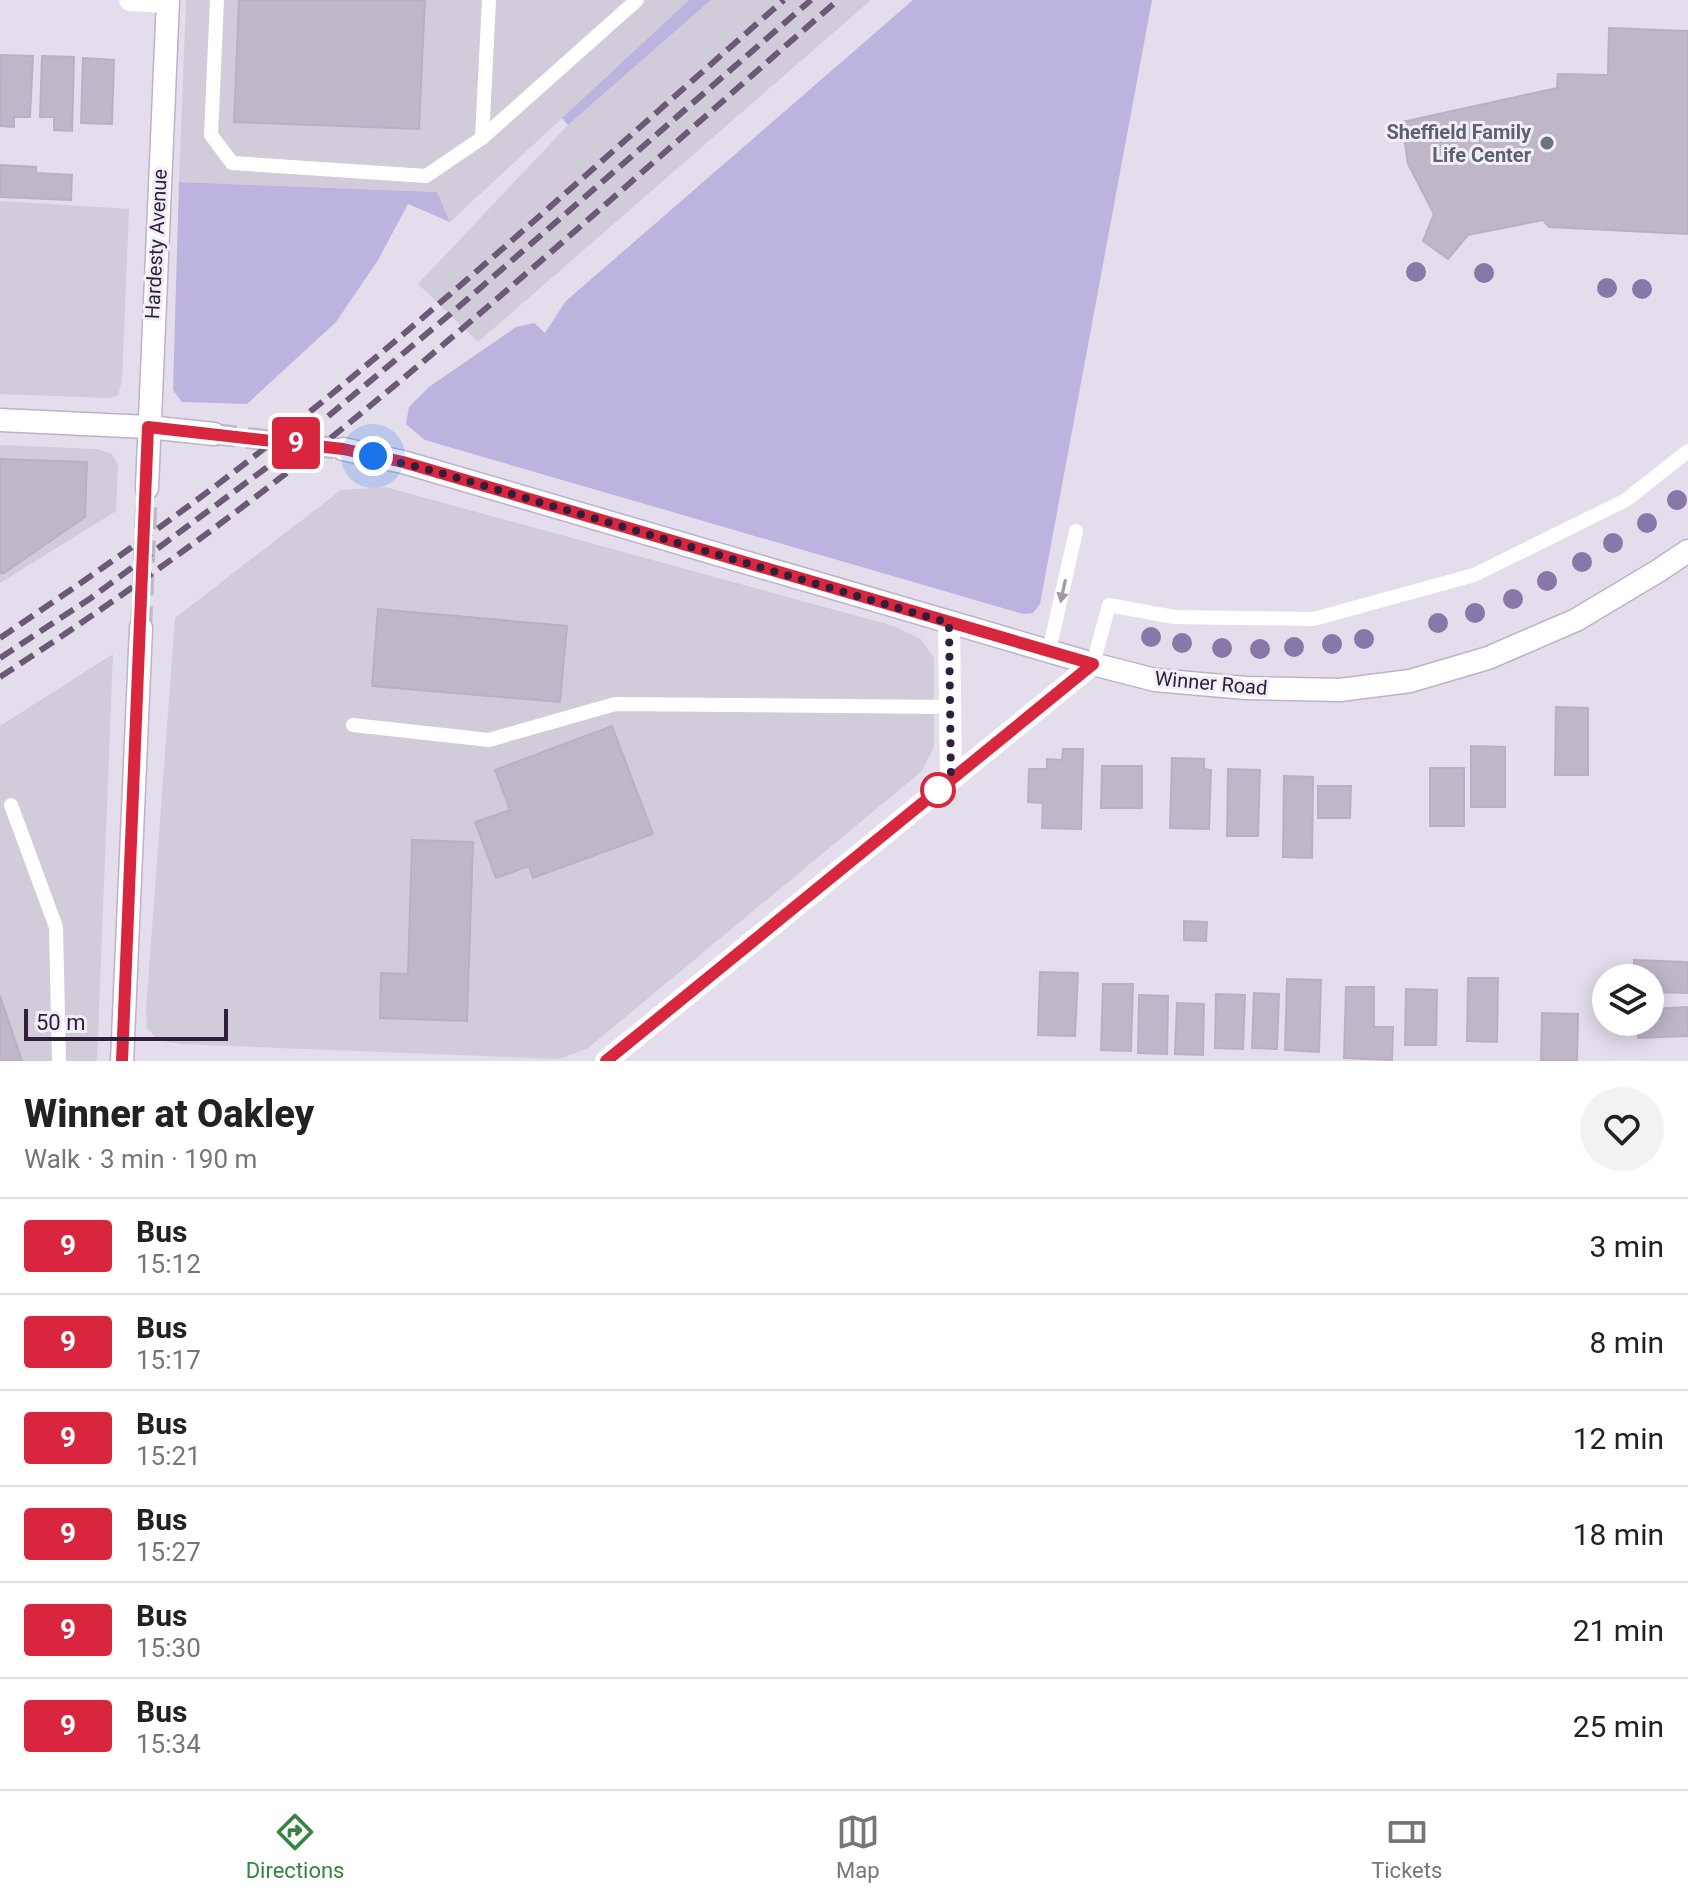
<!DOCTYPE html>
<meta charset="utf-8">
<style>
:root{--surface:#fff;--page:#f2f2f2;--text:#222;--muted:#767676;--line:#e0e0e0;--accent:#348541}
body{margin:0;font-family:Roboto,sans-serif;background:var(--page);color:var(--text);height:100vh;display:flex;flex-direction:column;font-size:30px;white-space:nowrap}
*{box-sizing:border-box;margin:0}
p{font-size:26px;color:var(--muted)}
.icon{flex:none;width:44px;height:44px;fill:none;stroke:currentColor;stroke-width:2;stroke-linecap:round;stroke-linejoin:round}
.map{position:relative;height:1061px;overflow:hidden}
.drawer{display:flex;flex-direction:column;background:var(--surface);flex:1}
.drawer>*{flex:none}
.badge{padding:0 16px;border-radius:6px;font-size:28px;line-height:52px}
.controls{position:absolute;left:1592px;top:964px;display:grid;gap:16px}
.controls a{display:grid;place-items:center;width:72px;height:72px;border-radius:50%;background:var(--surface);box-shadow:0 4px 20px #0003;font-size:40px}
.scale{position:absolute;left:24px;bottom:20px;width:204px;box-sizing:border-box;padding-left:8px;border:4px solid #311e3b;border-top:0;font-size:22px;line-height:28px;white-space:nowrap;color:#311e3b;-webkit-text-stroke:6px #f2eef7;paint-order:stroke}
.you{position:absolute;width:40px;height:40px;margin:-20px;border:6px solid #fff;border-radius:50%;background:#1a73e8;box-shadow:0 0 0 12px #1a73e833}
.map>.badge{position:absolute;translate:-50% -50%;box-shadow:0 0 0 4px #fff}
.round{display:grid;place-items:center;flex:none;width:84px;height:84px;border-radius:42px;background:var(--page)}
.overview{display:flex;align-items:center;justify-content:space-between;height:136px;padding:0 24px}
h1{font-size:38px;font-weight:800;line-height:60px}
ul{padding:0;list-style:none}
li{display:flex;align-items:center;gap:24px;height:96px;padding:0 24px;border-top:2px solid var(--line)}
li div{flex:1}
li b{display:block;font-size:30px}
li em{font-style:normal}
li .badge{min-width:88px;font-weight:700;text-align:center}
.tabs{display:flex;justify-content:space-around;align-items:center;height:112px;border-top:2px solid var(--line);background:var(--surface);font-size:22px;color:var(--muted)}
.tabs a{display:grid;justify-items:center;gap:4px}
.tabs .active{color:var(--accent)}
.map>svg:first-child{display:block}
.built{fill:#d2ccda}
.green{fill:#bcb4de}
.building{fill:#bfb6c8;stroke:#bab0c5;stroke-width:2}
.lines{fill:none;stroke-linecap:round;stroke-linejoin:round}
.secondary-tunnel{stroke:#c0b7c8;stroke-width:22;stroke-dasharray:22 11;stroke-linecap:butt}
.secondary-casing{stroke:#bfb0cb;stroke-width:25}
.service{stroke:#fff;stroke-width:14}
.minor{stroke:#fff;stroke-width:22}
.tertiary{stroke:#fff;stroke-width:22}
.secondary{stroke:#fff;stroke-width:22}
.rail{stroke:#6c5877;stroke-width:6;stroke-dasharray:16 8;stroke-linecap:butt}
.tree{fill:#8878aa}
.oneway{fill:#a29aa7}
.line-casing{stroke:#fff;stroke-width:18}
.line{stroke:#d7263d;stroke-width:12}
.walk{stroke:#311e3b;stroke-width:8;stroke-dasharray:0 14.4}
.worship-dot{fill:#6b7280;stroke:#f2eef7;stroke-width:3}
.stop-dot{fill:#fff;stroke:#d7263d;stroke-width:4}
.labels{text-anchor:middle;dominant-baseline:central;stroke-width:6;stroke-linejoin:round;paint-order:stroke}
.worship-label{font-size:20px;font-weight:bold;fill:#5b616d;stroke:#f2eef7;text-anchor:end}
.street-label{font-size:20px;fill:#311e3b;stroke:#f2eef7}
</style>
<div class="map">
<svg width="1688" height="1061" viewBox="0 0 1688 1061">
<rect width="100%" height="100%" fill="#e4ddeb"/>
<g class="built">
<polygon points="186,0 689,0 450,222 437,192 179,182"/>
<polygon points="711,0 871,0 478,342 418,284 568,125"/>
<polygon points="0,201 129,209 122,380 118,395 109,398 0,394"/>
<polygon points="0,445 97,449 112,454 118,465 116,511 0,583"/>
<polygon points="385,487 894,626 921,639 934,658 934,747 922,771 588,1048 560,1059 180,1044 158,1040 147,1028 146,1010 175,618 341,490"/>
<polygon points="113,654 97,1061 0,1061 0,726"/>
</g>
<g class="green">
<polygon points="689,0 711,0 568,125 562,118"/>
<polygon points="913,0 1152,0 1040,604 1033,613 1023,614 425,440 406,424 409,407 429,387 516,327 534,323 545,333 566,301"/>
<polygon points="179,182 437,192 450,222 408,204 378,260 336,322 247,404 182,402 173,390"/>
</g>
<g class="building">
<polygon points="239,0 425,0 419,129 234,122"/>
<polygon points="1609,28 1688,31 1688,234 1549,227 1543,220 1468,235 1448,259 1423,241 1434,214 1408,164 1402,122 1557,88 1558,74 1608,75"/>
<polygon points="1,55 33,56 30,117 14,117 14,127 0,126"/>
<polygon points="42,56 74,57 72,131 54,130 54,117 40,117"/>
<polygon points="83,58 114,60 112,124 81,123"/>
<polygon points="1,165 36,167 36,173 72,175 71,200 0,197"/>
<polygon points="0,459 87,462 85,517 4,573 0,573"/>
<polygon points="378,609 567,626 560,702 372,686"/>
<polygon points="1556,707 1588,708 1588,775 1555,775"/>
<polygon points="612,726 653,834 533,878 529,866 496,878 475,822 510,810 495,770"/>
<polygon points="1471,746 1505,747 1505,807 1471,807"/>
<polygon points="1063,749 1083,749 1081,829 1042,828 1043,803 1028,802 1029,769 1047,769 1047,759 1062,760"/>
<polygon points="1172,758 1204,759 1204,769 1211,770 1209,829 1170,828"/>
<polygon points="1102,766 1142,766 1142,808 1101,808"/>
<rect x="1430" y="768" width="34" height="58"/>
<polygon points="1228,769 1260,770 1258,836 1227,836"/>
<polygon points="1284,776 1313,777 1312,858 1283,857"/>
<polygon points="1318,786 1351,786 1350,818 1318,818"/>
<polygon points="412,840 473,842 467,1021 380,1018 381,973 408,974"/>
<polygon points="1184,921 1207,922 1206,941 1184,940"/>
<polygon points="1634,960 1688,962 1688,993 1650,992 1650,978 1634,978"/>
<polygon points="1040,972 1078,973 1075,1036 1038,1035"/>
<polygon points="1468,978 1498,978 1497,1042 1467,1041"/>
<polygon points="1287,979 1321,980 1319,1052 1285,1050"/>
<polygon points="1103,984 1133,984 1131,1051 1101,1050"/>
<polygon points="1346,987 1374,987 1374,1027 1393,1027 1392,1060 1344,1058"/>
<polygon points="1406,989 1437,990 1436,1045 1405,1045"/>
<polygon points="1254,993 1279,994 1277,1049 1252,1048"/>
<polygon points="1216,994 1245,995 1243,1049 1215,1048"/>
<polygon points="1139,995 1168,996 1167,1054 1138,1053"/>
<polygon points="0,996 22,1061 0,1061"/>
<polygon points="1177,1003 1204,1004 1203,1055 1175,1054"/>
<polygon points="1688,1007 1688,1036 1638,1038 1637,1022 1650,1022 1650,1009"/>
<polygon points="1542,1013 1578,1014 1577,1061 1541,1060"/>
</g>
<g class="lines">
<g class="secondary-tunnel">
<polyline points="214,434 343,449"/>
<polyline points="141,628 147,488"/>
</g>
<defs>
<g id="secondary">
<polyline points="0,420 148,427 214,434"/>
<polyline points="343,449 403,462 1093,664 1155,680 1246,688 1340,690 1410,681 1488,658 1576,620 1658,571 1688,551"/>
<polyline points="147,488 168,0"/>
<polyline points="122,1061 141,628"/>
</g>
</defs>
<use href="#secondary" class="secondary-casing"/>
<g class="service">
<polyline points="217,0 211,135 232,163 426,176 482,138 637,0"/>
<polyline points="482,138 489,0"/>
<polyline points="1049,651 1076,531"/>
<polyline points="1093,664 1109,605 1174,617 1314,619 1474,575 1626,500 1688,451"/>
<polyline points="353,725 489,740 615,704 950,707"/>
<polyline points="11,805 56,927 59,1061"/>
</g>
<g class="minor">
<polyline points="130,0 168,2"/>
<polyline points="949,623 951,780"/>
</g>
<polyline class="tertiary" points="606,1061 1093,664"/>
<use href="#secondary" class="secondary"/>
<g class="rail">
<path d="M0,638C89,578 177,517 261,451C442,308 611,151 784,0"/>
<polyline points="0,658 91,598 270,465 455,310 811,0"/>
<path d="M0,677C129,593 253,503 371,405C530,274 683,135 838,0"/>
</g>
</g>
<g class="tree">
<circle cx="1416" cy="272" r="10"/>
<circle cx="1484" cy="273" r="10"/>
<circle cx="1607" cy="288" r="10"/>
<circle cx="1642" cy="289" r="10"/>
<circle cx="1677" cy="500" r="10"/>
<circle cx="1647" cy="523" r="10"/>
<circle cx="1613" cy="543" r="10"/>
<circle cx="1582" cy="562" r="10"/>
<circle cx="1547" cy="581" r="10"/>
<circle cx="1513" cy="599" r="10"/>
<circle cx="1475" cy="613" r="10"/>
<circle cx="1438" cy="623" r="10"/>
<circle cx="1151" cy="637" r="10"/>
<circle cx="1364" cy="639" r="10"/>
<circle cx="1182" cy="643" r="10"/>
<circle cx="1332" cy="644" r="10"/>
<circle cx="1294" cy="647" r="10"/>
<circle cx="1222" cy="648" r="10"/>
<circle cx="1260" cy="649" r="10"/>
</g>
<defs><path id="oneway-solid" d="M-6-.8H1V-3.2L6.5 0L1 3.2V.8H-6Z" transform="scale(2)"/></defs>
<use class="oneway" href="#oneway-solid" transform="translate(1063 591) rotate(102)"/>
<g class="lines">
<defs>
<polyline id="line" points="122,1061 148,427 343,449 403,462 1093,664 606,1061"/>
</defs>
<use href="#line" class="line-casing"/>
<use href="#line" class="line"/>
<polyline class="walk" points="373,456 434,471 949,623 951,780 936,792 938,790"/>
</g>
<circle class="worship-dot" cx="1547" cy="143" r="8"/>
<circle class="stop-dot" cx="938" cy="790" r="16"/>
<g class="labels">
<g class="worship-label">
<text x="1531" y="132">Sheffield Family<tspan x="1531" dy="23">Life Center</tspan></text>
</g>
<g class="street-label">
<text transform="translate(156 244) rotate(-87)">Hardesty Avenue</text>
<text transform="translate(1211 683) rotate(5)">Winner Road</text>
</g>
</g>
</svg>
<div class="controls">
<a><svg class="icon" aria-label="layers" viewBox="0 0 24 24"><path d="M12 4l9 5-9 5-9-5zM3 14l9 5 9-5"/></svg></a>
</div>
<div class="scale">50 m</div>
<div class="you" style="left:373px;top:456px"></div>
<b class="badge" style="left:296px;top:443px;background:#d7263d;color:#fff">9</b>
</div>
<section class="drawer">
<div class="overview"><div><h1>Winner at Oakley</h1><p>Walk · 3 min · 190 m</p></div><a class="round"><svg class="icon" aria-label="heart" viewBox="0 0 24 24"><path d="M12 20l-8-8c-3-5 5-10 8-4 3-6 11-1 8 4z"/></svg></a></div>
<ul>
<li><span class="badge" style="background:#d7263d;color:#fff">9</span><div><b>Bus</b><p>15:12</p></div><em>3 min</em></li>
<li><span class="badge" style="background:#d7263d;color:#fff">9</span><div><b>Bus</b><p>15:17</p></div><em>8 min</em></li>
<li><span class="badge" style="background:#d7263d;color:#fff">9</span><div><b>Bus</b><p>15:21</p></div><em>12 min</em></li>
<li><span class="badge" style="background:#d7263d;color:#fff">9</span><div><b>Bus</b><p>15:27</p></div><em>18 min</em></li>
<li><span class="badge" style="background:#d7263d;color:#fff">9</span><div><b>Bus</b><p>15:30</p></div><em>21 min</em></li>
<li><span class="badge" style="background:#d7263d;color:#fff">9</span><div><b>Bus</b><p>15:34</p></div><em>25 min</em></li>
</ul>
</section>
<nav class="tabs">
<a class="active"><svg class="icon" aria-label="directions" viewBox="0 0 24 24"><path d="M12 3l9 9-9 9-9-9zM9 14v-3h6M13 9l2 2-2 2"/></svg>Directions</a>
<a><svg class="icon" aria-label="map" viewBox="0 0 24 24"><path d="M3 6l6-2 6 2 6-2v14l-6 2-6-2-6 2zM9 4v14M15 6v14"/></svg>Map</a>
<a><svg class="icon" aria-label="tickets" viewBox="0 0 24 24"><path d="M3 7h18v10H3zM15 7v10"/></svg>Tickets</a>
</nav>
